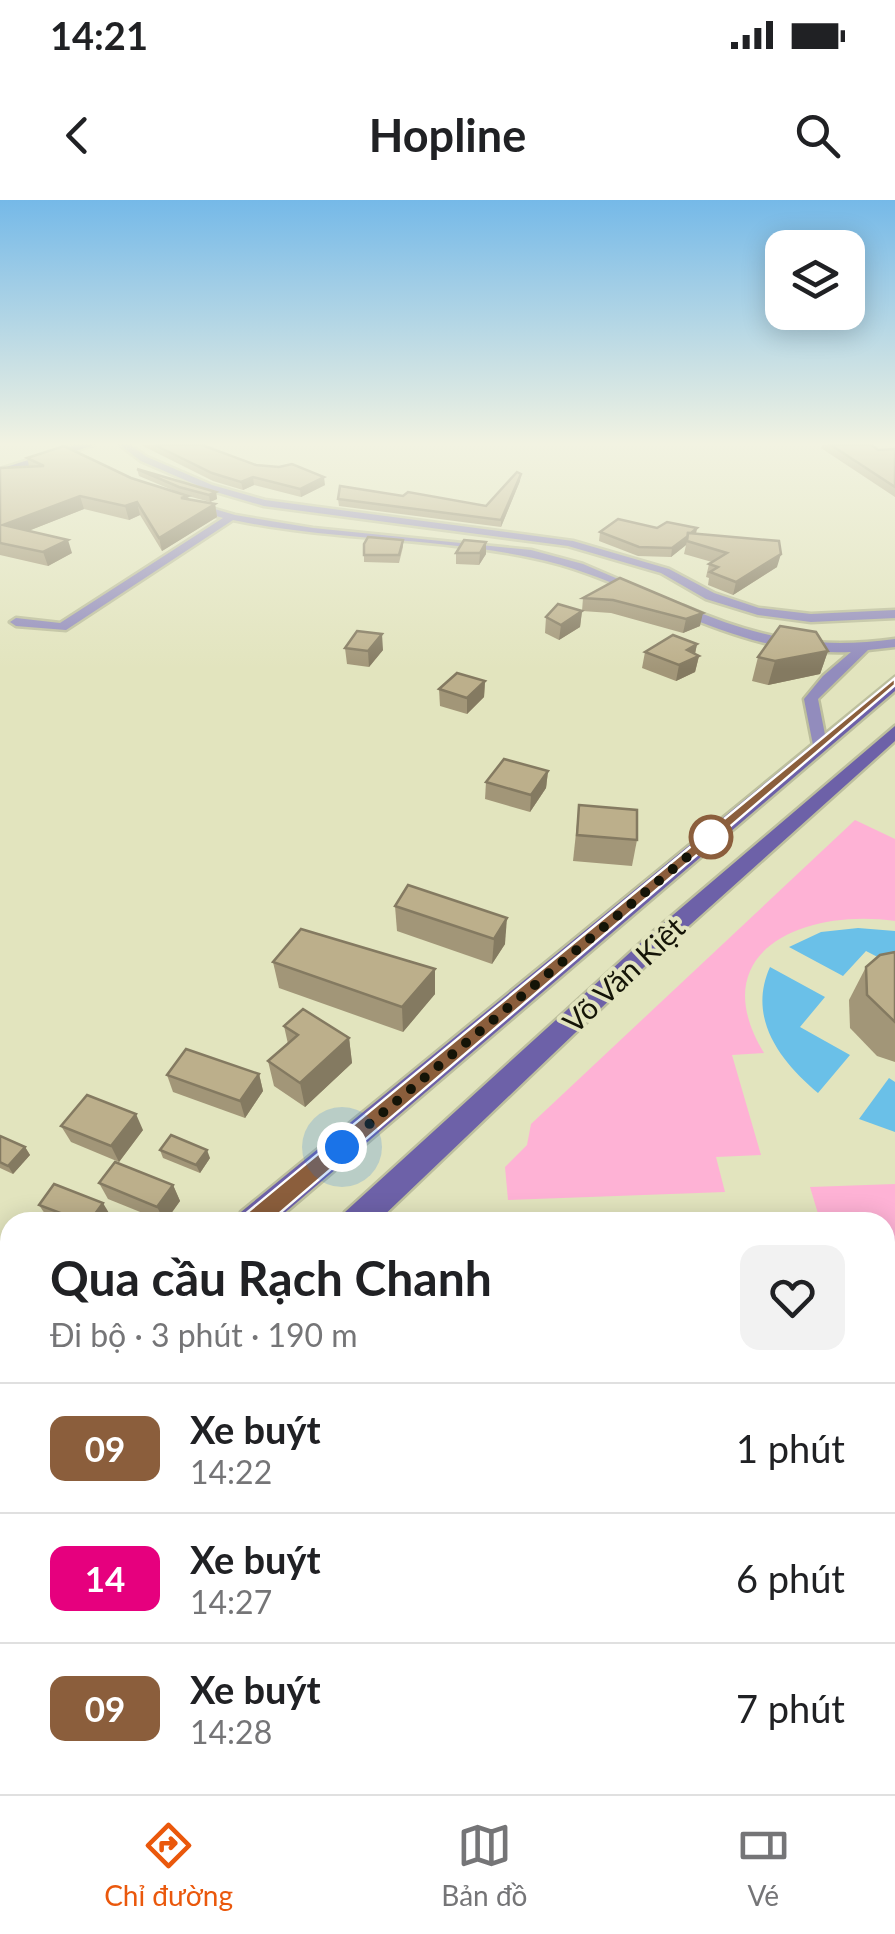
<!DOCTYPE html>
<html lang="vi">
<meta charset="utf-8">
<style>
:root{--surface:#fff;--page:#f2f2f2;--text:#202124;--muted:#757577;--line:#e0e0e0;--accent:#ea580c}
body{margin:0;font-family:Lato,sans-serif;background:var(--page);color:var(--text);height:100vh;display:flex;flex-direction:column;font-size:38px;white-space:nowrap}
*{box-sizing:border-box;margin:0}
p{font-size:32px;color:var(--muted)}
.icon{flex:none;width:55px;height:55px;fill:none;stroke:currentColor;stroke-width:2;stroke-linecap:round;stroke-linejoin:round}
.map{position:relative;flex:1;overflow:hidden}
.side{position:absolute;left:0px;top:1012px;width:895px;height:582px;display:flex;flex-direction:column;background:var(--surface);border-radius:30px 30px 0 0;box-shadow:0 5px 25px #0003}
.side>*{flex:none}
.badge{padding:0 20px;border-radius:15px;font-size:35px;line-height:65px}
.tools{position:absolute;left:765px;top:30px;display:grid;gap:20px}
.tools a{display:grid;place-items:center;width:100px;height:100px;border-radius:20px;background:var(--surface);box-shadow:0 5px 25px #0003;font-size:50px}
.you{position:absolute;width:50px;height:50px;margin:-25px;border:8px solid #fff;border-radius:50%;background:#1a73e8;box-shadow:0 0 0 15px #1a73e833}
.map>.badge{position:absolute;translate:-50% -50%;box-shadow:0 0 0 5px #fff}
.round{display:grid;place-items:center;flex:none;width:105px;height:105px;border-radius:20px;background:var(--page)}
.summary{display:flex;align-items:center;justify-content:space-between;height:170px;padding:0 50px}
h1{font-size:48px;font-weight:700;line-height:75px}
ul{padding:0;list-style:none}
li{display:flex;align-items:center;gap:30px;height:130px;padding:0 50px;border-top:2px solid var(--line)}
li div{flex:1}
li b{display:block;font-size:38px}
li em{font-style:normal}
li .badge{min-width:110px;font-weight:700;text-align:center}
.status{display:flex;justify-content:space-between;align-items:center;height:70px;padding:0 50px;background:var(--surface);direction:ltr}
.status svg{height:28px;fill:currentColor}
header{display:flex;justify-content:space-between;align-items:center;height:130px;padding:0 50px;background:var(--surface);font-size:45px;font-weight:700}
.tab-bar{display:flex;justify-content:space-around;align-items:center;height:140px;border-top:2px solid var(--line);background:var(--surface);font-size:28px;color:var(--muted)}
.tab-bar a{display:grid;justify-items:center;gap:5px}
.tab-bar .current{color:var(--accent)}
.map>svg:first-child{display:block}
.green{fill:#feb2d5}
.water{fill:#6ac0e8}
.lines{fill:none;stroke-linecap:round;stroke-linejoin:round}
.minor-casing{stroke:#bdbf9d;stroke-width:5}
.secondary-casing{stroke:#bdbf9d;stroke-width:5}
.minor{fill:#928cbd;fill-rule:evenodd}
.secondary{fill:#6d61a8;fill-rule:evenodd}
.wall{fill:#a29678}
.shaded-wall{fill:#847a61}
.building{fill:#bcaf8b;stroke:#847a61;stroke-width:2.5}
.line{fill:#8b5e3c;stroke:#fff;stroke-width:2.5}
.walk{stroke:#141407;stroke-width:10;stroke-dasharray:0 18}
.stop-dot{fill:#fff;stroke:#8b5e3c;stroke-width:5}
.labels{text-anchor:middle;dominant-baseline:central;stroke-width:8;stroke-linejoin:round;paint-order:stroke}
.street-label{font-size:30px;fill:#141407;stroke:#e2e4be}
</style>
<div class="status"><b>14:21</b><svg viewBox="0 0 49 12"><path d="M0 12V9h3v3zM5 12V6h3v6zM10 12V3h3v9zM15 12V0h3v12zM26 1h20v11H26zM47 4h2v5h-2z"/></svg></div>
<header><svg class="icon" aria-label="back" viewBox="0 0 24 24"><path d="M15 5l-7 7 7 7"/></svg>Hopline<svg class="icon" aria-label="search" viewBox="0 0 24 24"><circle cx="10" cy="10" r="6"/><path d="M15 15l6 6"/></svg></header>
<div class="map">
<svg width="895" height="1594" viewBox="0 0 895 1594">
<rect width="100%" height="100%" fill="#e2e4be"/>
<g class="green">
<path d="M855,620L895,639V721C808,708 701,749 764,853L732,855L761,955L716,957L725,992L508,1000L505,967L527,945L531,924Z"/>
<polygon points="895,984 895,1261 885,1276 885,1022 842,1022 845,1016 819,1017 810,987"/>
<polygon points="510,1585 678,1585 672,1594 517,1594"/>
</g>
<g class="water">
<polygon points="858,728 895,731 895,766 866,751 843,776 789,747 821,732"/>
<path d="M770,767L825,797L800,827L850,855L818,893C780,861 747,818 770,767Z"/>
<polygon points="889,878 895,882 895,932 859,919"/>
</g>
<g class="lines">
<defs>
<g id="minor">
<polygon points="120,245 130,245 147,257 212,285 265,300 573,341 669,369 714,393 759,408 811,414 895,410 895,418 811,422 758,415 706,399 661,373 568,346 264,306 206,289 141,261"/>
<path d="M194,303L235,315L313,328L531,350L583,364L646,391L636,393C603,379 569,365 533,358C434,337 332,341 233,320L66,430L16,426L10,422L16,418L60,423L223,318L190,308Z"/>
<path d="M676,406H684C758,438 815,450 895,439V447L868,450L818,499L827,545L820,549L813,545L804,499L823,476L851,452C789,455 732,436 676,412Z"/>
<polygon points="895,1351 895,1396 885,1400 885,1355"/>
<polygon points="743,1585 780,1585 776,1594 739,1594"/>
</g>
<g id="secondary">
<polygon points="75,245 93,245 0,277 0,269"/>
<polygon points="895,477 895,491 274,1022 237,1022 241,1012"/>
<polygon points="895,526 895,541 662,750 377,1022 341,1022 345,1012 646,738"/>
<polygon points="10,1208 10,1248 0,1252 0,1212"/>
<polygon points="10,1328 10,1372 0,1377 0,1332"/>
</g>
</defs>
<use href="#minor" class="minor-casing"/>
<use href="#secondary" class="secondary-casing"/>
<use href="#minor" class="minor"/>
<use href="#secondary" class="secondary"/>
</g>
<g class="wall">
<polygon points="141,245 202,245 256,265 325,285 301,297 254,285 243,290 213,281"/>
<polygon points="822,245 872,245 878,250 895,249 895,297 821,248"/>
<polygon points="27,258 131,278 177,292 139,276 137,269 216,292 217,299 210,302 188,296 189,300 215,304 217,317 162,351 140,315 129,320 84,309 28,331 72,353 48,366 0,355 0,268 29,266"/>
<polygon points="520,281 501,327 339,306 338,299 403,296 486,306"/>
<polygon points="657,328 697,328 696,334 777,367 733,395 708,385 709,378 706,377 709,364 712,362 684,354 686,345 671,357 638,356 599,341 600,332"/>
<polygon points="403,340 403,347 399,363 364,362 364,344"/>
<polygon points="456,353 486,354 479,365 456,364"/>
<polygon points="620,378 700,426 683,433 611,413 582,411 580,427 559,440 545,433 546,417 582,411 583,398"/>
<polygon points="697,444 695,454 699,456 695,472 676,481 642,468 645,452"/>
<polygon points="345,448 383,450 369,467 347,464"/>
<polygon points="828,451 820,474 768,485 752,481 758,457"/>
<polygon points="485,481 484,497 467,514 440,506 439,489"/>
<polygon points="548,571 546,588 530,612 485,599 486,582"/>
<polygon points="579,605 637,640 632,666 573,661"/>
<polygon points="408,685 505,744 492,764 397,731 395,706"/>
<polygon points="895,752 895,862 877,856 850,828 849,800 866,767"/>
<polygon points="273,762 435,769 435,794 403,832 279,788"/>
<polygon points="284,826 349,838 352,863 305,907 274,886 268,861 288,844"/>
<polygon points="259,874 263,891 245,918 173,892 167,875"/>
<polygon points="61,926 143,930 119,962 71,942"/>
<polygon points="0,936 25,947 30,955 13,974 0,968"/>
<polygon points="160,950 210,958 200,973 163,958"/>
<polygon points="99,983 173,985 180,1001 165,1022 108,999"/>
<polygon points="39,1005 112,1018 109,1022 56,1022 49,1020"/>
<polygon points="895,1541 895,1594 863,1594 868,1585 885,1585 885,1557"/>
</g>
<g class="shaded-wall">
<polygon points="521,274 520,281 501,327 501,320"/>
<polygon points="253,277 254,285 243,290 241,282"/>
<polygon points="324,277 325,285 301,297 300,289"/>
<polygon points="216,292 217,299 210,302 209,295"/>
<polygon points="80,296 84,309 8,339 3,325"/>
<polygon points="137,302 140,315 129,320 125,306"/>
<polygon points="215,304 217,317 162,351 159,338"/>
<polygon points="697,328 695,337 687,341 686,345 671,357 672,348"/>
<polygon points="68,340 72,353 48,366 43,352"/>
<polygon points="486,342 486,354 479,365 480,353"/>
<polygon points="781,354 777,367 733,395 736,382"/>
<polygon points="582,411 580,427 559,440 561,425"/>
<polygon points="703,413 700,426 683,433 686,419"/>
<polygon points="382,434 383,450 369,467 368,451"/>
<polygon points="697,444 694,458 699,456 695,472 676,481 679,465 687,450"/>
<polygon points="828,451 820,474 768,485 775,461"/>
<polygon points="485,481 484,497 467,514 467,498"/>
<polygon points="548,571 546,588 530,612 531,595"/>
<polygon points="507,718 505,744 492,764 494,739"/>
<polygon points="435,769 435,794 403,832 402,807"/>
<polygon points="349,838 352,863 305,907 300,883"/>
<polygon points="259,874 263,891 245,918 240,901"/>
<polygon points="136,914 143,930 119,962 111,946"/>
<polygon points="25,947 30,955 13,974 8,966"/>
<polygon points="207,950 210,958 200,973 196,965"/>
<polygon points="173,985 180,1001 165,1022 157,1007"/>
<polygon points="103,1003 112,1018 109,1022 89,1022"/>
</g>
<g class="building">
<polygon points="155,245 202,245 256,265 279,267 292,264 324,277 300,289 253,277 241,282 212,273"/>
<polygon points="831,245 872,245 878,250 895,249 895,287"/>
<polygon points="64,246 131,278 188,296 181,298 215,304 159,338 137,302 125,306 80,296 3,325 68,340 43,352 0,343 0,268 44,266 27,258"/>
<polygon points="137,269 216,292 209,295 179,287"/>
<polygon points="517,272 521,274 501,320 338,299 340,286 403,296 408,292 486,306"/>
<polygon points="618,319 657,328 667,322 697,328 691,333 688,333 688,336 672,348 639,347 600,332"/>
<polygon points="688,333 779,341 781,354 736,382 710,372 718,367 709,364 727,353 687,341"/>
<polygon points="368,337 403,340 399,355 364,355 364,344"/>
<polygon points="464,340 486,342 480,353 456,353"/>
<polygon points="620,378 703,413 686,419 613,400 583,398"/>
<polygon points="558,404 582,411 561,425 546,417"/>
<polygon points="780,426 816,432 828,451 775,461 758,457"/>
<polygon points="357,431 382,434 368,451 345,448"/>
<polygon points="673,435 697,444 687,450 699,456 679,465 645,452"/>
<polygon points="457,473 485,481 467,498 439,489"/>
<polygon points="504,559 548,571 531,595 486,582"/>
<polygon points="579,605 637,610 637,640 577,635"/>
<polygon points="408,685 507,718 494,739 395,706"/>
<polygon points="301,729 435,769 402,807 273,762"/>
<polygon points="895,752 895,822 867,795 866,767 880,755"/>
<polygon points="303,809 349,838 300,883 268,861 298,835 284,826"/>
<polygon points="186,849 259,874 240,901 167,875"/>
<polygon points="87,895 136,914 111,946 61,926"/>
<polygon points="171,935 207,950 196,965 160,950"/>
<polygon points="0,936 25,947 8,966 0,962"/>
<polygon points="115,962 173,985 157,1007 99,983"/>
<polygon points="54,984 103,1003 89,1022 84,1022 39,1005"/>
<polygon points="427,1585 494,1585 502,1594 420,1594"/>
</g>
<linearGradient id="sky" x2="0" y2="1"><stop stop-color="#75b9e8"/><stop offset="0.52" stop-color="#f2f3e2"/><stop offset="1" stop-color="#f2f3e2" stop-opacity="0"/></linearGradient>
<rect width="895" height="469" fill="url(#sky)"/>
<polygon class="line" points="895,478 895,485 260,1030 252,1033 244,1030 240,1022 244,1015"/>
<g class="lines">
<polyline class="walk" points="342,947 711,637"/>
</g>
<circle class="stop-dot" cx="711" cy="637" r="20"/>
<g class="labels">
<g class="street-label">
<text transform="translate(623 774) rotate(-43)">Võ Văn Kiệt</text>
</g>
</g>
</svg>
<div class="tools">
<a><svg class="icon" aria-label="layers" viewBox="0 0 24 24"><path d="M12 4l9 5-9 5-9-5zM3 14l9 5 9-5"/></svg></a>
</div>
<div class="you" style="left:342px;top:947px"></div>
<section class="side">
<div class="summary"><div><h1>Qua cầu Rạch Chanh</h1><p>Đi bộ · 3 phút · 190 m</p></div><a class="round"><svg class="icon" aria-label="heart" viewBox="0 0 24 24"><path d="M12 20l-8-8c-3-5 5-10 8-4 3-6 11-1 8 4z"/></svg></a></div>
<ul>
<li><span class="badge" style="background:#8b5e3c;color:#fff">09</span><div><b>Xe buýt</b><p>14:22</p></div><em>1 phút</em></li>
<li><span class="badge" style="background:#e6007e;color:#fff">14</span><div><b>Xe buýt</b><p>14:27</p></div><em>6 phút</em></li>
<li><span class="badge" style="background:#8b5e3c;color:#fff">09</span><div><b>Xe buýt</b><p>14:28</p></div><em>7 phút</em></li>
</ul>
</section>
</div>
<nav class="tab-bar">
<a class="current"><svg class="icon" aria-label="directions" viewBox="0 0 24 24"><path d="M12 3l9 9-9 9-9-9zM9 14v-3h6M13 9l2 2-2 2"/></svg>Chỉ đường</a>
<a><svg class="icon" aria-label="map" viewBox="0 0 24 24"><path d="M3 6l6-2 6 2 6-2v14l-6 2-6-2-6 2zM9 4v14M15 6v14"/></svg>Bản đồ</a>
<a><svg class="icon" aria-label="tickets" viewBox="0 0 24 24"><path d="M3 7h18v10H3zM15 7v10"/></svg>Vé</a>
</nav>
